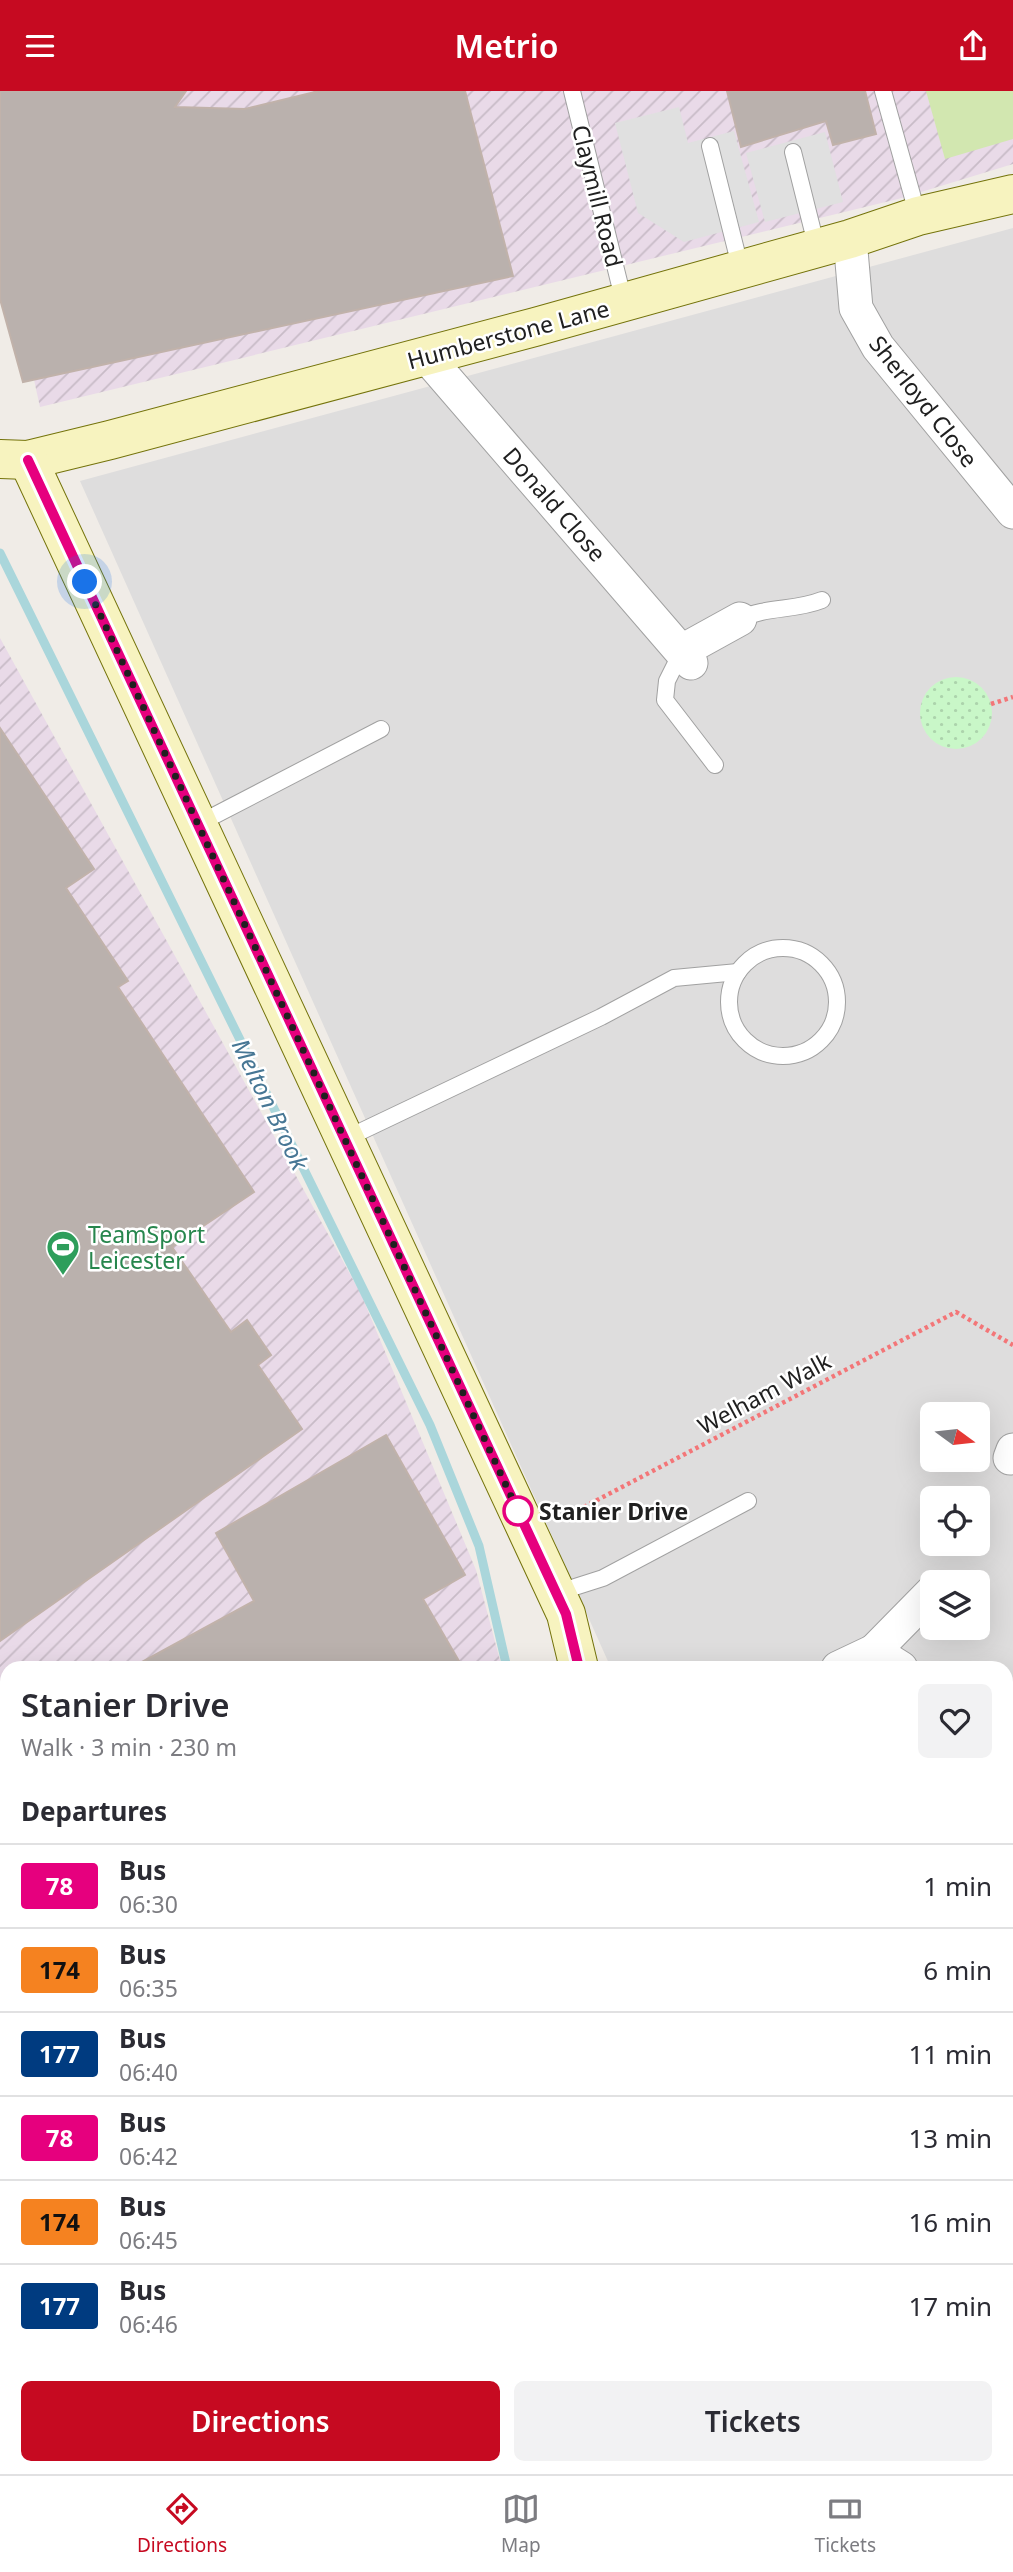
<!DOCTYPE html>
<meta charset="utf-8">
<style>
:root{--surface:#fff;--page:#f2f2f3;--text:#2b2b33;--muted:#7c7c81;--line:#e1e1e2;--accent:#c60a21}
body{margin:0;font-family:"Noto Sans",sans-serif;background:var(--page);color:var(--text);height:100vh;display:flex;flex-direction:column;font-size:26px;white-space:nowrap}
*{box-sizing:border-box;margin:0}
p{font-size:23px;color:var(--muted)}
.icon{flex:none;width:38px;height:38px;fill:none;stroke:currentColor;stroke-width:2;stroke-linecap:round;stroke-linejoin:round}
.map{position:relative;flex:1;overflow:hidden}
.side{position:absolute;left:0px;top:1570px;width:1013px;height:814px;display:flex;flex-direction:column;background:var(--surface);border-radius:21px 21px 0 0;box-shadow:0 7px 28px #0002}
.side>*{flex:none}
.badge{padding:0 14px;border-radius:5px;font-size:24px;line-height:46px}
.needle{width:46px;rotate:105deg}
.fabs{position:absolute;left:920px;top:1311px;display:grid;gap:14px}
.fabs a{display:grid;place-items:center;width:70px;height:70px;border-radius:10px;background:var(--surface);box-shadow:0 7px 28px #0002;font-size:35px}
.you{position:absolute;width:35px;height:35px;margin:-18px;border:5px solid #fff;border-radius:50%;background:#1a73e8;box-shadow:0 0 0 10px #1a73e833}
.map>.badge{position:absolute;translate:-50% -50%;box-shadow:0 0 0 4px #fff}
h2{padding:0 21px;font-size:26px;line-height:63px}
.round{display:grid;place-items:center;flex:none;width:74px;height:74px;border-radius:10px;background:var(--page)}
.overview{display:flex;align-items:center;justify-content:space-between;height:119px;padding:0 21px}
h1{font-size:33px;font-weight:600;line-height:52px}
.action{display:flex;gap:14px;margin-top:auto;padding:14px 21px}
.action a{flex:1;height:80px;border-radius:10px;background:var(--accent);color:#fff;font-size:28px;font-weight:600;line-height:80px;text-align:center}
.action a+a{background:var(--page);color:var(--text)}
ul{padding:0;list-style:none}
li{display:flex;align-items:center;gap:21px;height:84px;padding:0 21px;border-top:2px solid var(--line)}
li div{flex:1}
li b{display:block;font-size:26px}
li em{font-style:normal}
li .badge{min-width:77px;font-weight:700;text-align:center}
header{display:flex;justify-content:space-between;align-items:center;height:91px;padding:0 21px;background:var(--accent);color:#fff;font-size:32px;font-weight:600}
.menu{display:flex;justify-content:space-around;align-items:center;height:98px;border-top:2px solid var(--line);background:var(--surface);font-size:19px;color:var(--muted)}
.menu a{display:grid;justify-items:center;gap:4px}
.menu .on{color:var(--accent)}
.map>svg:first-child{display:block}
.residential{fill:#dedddd;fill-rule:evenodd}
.industrial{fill:url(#industrial-furrows)}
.grass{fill:#d2e7b0}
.park{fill:url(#park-dots)}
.parking{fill:#e0e0e0}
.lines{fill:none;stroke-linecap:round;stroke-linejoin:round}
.stream{stroke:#aad6db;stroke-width:9}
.building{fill:#bab1ad;stroke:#c1b2aa;stroke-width:2}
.lane-casing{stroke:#a1a1a1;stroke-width:18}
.street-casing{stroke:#a1a1a1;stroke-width:35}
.secondary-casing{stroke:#74730b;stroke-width:40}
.path{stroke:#f37678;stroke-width:4.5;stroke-dasharray:3.5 3.5;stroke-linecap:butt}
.lane{stroke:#fff;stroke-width:16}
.street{stroke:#fff;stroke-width:33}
.secondary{stroke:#f7f3bf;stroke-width:38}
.line-casing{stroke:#fff;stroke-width:16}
.line{stroke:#e6007e;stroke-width:10}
.walk{stroke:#202020;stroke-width:7;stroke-dasharray:0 12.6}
.stop-dot{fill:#fff;stroke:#e6007e;stroke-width:3.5}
.labels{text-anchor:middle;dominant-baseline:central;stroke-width:5;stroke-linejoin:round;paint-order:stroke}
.street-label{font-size:23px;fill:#202020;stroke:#fff}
.leisure-label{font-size:23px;fill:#27864d;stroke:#fff;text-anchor:start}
.stop-label{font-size:23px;font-weight:bold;fill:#202020;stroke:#fff;text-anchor:start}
.water-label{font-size:24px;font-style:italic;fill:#477795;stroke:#fff}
</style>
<header><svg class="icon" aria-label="menu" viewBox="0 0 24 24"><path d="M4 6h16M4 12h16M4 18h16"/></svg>Metrio<svg class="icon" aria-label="share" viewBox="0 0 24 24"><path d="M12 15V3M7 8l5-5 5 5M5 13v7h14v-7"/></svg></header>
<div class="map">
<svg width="1013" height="2383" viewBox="0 0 1013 2383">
<defs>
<pattern id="industrial-furrows" width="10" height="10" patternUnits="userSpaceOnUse" patternTransform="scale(1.75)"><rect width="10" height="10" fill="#e9dae8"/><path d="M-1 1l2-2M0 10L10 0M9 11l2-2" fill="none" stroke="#c8bbc7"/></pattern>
<pattern id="park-dots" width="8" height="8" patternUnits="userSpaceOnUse" patternTransform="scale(1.75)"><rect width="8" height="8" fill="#c9f7c8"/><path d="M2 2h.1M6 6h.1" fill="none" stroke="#acd3ac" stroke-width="1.8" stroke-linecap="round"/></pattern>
</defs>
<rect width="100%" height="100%" fill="#f0ece7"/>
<path class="residential" d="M1013,137V2383H831L827,2377L1006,2376V1577H611L80,390ZM933,1323H978V1368H933ZM933,1407H978V1452H933ZM933,1491H978V1536H933Z"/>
<g class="industrial">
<polygon points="0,0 1013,0 1013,73 898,108 40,316 0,135"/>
<polygon points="0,547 361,1203 476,1479 502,1577 7,1577 7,2376 319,2377 311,2383 0,2383"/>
</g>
<polygon class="grass" points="926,0 1013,0 1013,48 945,68"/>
<circle class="park" cx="956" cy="622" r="36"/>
<g class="parking">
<polygon points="679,16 688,52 734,40 759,131 684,151 638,122 615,32"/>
<polygon points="825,41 843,111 765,131 746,62"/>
</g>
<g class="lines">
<g class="stream">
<polyline points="0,462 430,1334 479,1455 507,1577"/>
<polyline points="633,2376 635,2383"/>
</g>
</g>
<g class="building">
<polygon points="0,0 186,0 175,16 245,18 319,0 465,0 513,185 23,291 0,208"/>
<polygon points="727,0 865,0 876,43 833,54 826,30 741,56"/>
<polygon points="0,637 94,778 66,797 128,890 118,896 254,1101 172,1156 231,1241 247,1229 271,1264 258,1274 302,1338 0,1550"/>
<polygon points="386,1344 465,1484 423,1508 463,1577 131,1577 254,1510 216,1442"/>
</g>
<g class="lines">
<defs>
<g id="lane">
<polyline points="572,0 624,211"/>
<polyline points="883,0 918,125"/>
<polyline points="710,55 741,179"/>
<polyline points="793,61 817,157"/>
<path d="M740,528C767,515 795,520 822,509"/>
<polyline points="682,560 667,590 665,609 715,674"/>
<polyline points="198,733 381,638"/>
<circle cx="783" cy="911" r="54"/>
<polyline points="345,1048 601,926 674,887 738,881"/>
<polyline points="556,1502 603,1487 748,1410"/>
</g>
<g id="street">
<polyline points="850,148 856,217 878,256 1013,421"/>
<polyline points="427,266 691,572"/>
<polyline points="682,560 740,528"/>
<polyline points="1010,1367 1013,1359"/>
<polyline points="874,1560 933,1500"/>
<polyline points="838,1577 874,1560 901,1577"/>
<polyline points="1006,1643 1013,1647"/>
<polyline points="1006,2045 1013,2053"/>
<polyline points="0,2217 7,2212"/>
</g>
<g id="secondary">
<polyline points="0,368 28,369 110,349 535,236 850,148 918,125 1013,103"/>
<polyline points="28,369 566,1523 579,1577"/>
<polyline points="731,2376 733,2383"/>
</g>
</defs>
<use href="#lane" class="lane-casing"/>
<use href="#street" class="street-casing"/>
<use href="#secondary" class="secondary-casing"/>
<g class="path">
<polyline points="991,613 1013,606"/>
<polyline points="559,1429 956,1221 1013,1254"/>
</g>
<use href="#lane" class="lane"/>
<use href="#street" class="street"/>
<use href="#secondary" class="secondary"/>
</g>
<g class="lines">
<defs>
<polyline id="line" points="28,369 566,1523 579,1577"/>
</defs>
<use href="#line" class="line-casing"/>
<use href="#line" class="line"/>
<polyline class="walk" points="85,491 518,1420"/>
</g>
<defs>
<symbol id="stadium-pin" viewBox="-11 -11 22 30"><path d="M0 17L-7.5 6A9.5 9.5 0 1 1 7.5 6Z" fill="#2e9e5b" stroke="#fff"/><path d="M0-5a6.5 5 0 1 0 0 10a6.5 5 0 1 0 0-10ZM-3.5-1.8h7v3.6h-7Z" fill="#fff"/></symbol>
</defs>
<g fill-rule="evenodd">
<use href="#stadium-pin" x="44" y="1137" width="38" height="52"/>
</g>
<circle class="stop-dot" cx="518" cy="1420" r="14"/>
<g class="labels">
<g class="street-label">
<text transform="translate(598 105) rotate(76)">Claymill Road</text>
<text transform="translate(508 243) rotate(-15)">Humberstone Lane</text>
<text transform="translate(924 310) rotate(52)">Sherloyd Close</text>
<text transform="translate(555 413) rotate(49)">Donald Close</text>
<text transform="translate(764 1302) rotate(-28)">Welham Walk</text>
</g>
<g class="leisure-label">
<text x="88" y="1143">TeamSport<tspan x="88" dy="26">Leicester</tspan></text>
</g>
<g class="stop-label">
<text x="539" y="1420">Stanier Drive</text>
</g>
<g class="water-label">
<text transform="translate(271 1013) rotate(64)">Melton Brook</text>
</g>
</g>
</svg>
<div class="fabs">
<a><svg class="needle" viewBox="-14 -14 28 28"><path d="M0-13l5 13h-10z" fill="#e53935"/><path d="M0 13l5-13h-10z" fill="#7c7c81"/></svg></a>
<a><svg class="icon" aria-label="locate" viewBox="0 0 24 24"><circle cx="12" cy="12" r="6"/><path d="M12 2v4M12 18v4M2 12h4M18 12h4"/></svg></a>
<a><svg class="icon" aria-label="layers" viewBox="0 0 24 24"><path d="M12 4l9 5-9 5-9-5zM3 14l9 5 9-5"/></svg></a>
</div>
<div class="you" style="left:85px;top:491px"></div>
<section class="side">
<div class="overview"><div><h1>Stanier Drive</h1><p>Walk · 3 min · 230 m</p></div><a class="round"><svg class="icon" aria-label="heart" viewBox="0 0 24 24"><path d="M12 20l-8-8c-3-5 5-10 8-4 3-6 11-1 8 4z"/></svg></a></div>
<h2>Departures</h2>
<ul>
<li><span class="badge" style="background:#e6007e;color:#fff">78</span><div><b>Bus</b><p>06:30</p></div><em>1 min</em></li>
<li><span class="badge" style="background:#f58220;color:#111">174</span><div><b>Bus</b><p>06:35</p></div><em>6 min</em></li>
<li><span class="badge" style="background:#003b80;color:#fff">177</span><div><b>Bus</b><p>06:40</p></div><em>11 min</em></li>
<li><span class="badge" style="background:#e6007e;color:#fff">78</span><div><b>Bus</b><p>06:42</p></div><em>13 min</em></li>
<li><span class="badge" style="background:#f58220;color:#111">174</span><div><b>Bus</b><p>06:45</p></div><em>16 min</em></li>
<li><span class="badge" style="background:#003b80;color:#fff">177</span><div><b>Bus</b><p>06:46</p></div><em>17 min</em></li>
</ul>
<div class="action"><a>Directions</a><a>Tickets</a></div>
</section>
</div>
<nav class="menu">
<a class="on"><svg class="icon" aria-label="directions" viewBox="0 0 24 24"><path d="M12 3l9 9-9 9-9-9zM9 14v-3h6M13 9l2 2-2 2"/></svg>Directions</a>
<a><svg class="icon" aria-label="map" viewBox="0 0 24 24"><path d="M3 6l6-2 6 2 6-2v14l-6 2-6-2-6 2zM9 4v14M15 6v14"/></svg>Map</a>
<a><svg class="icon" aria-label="tickets" viewBox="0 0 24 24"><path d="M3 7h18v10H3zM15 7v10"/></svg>Tickets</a>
</nav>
